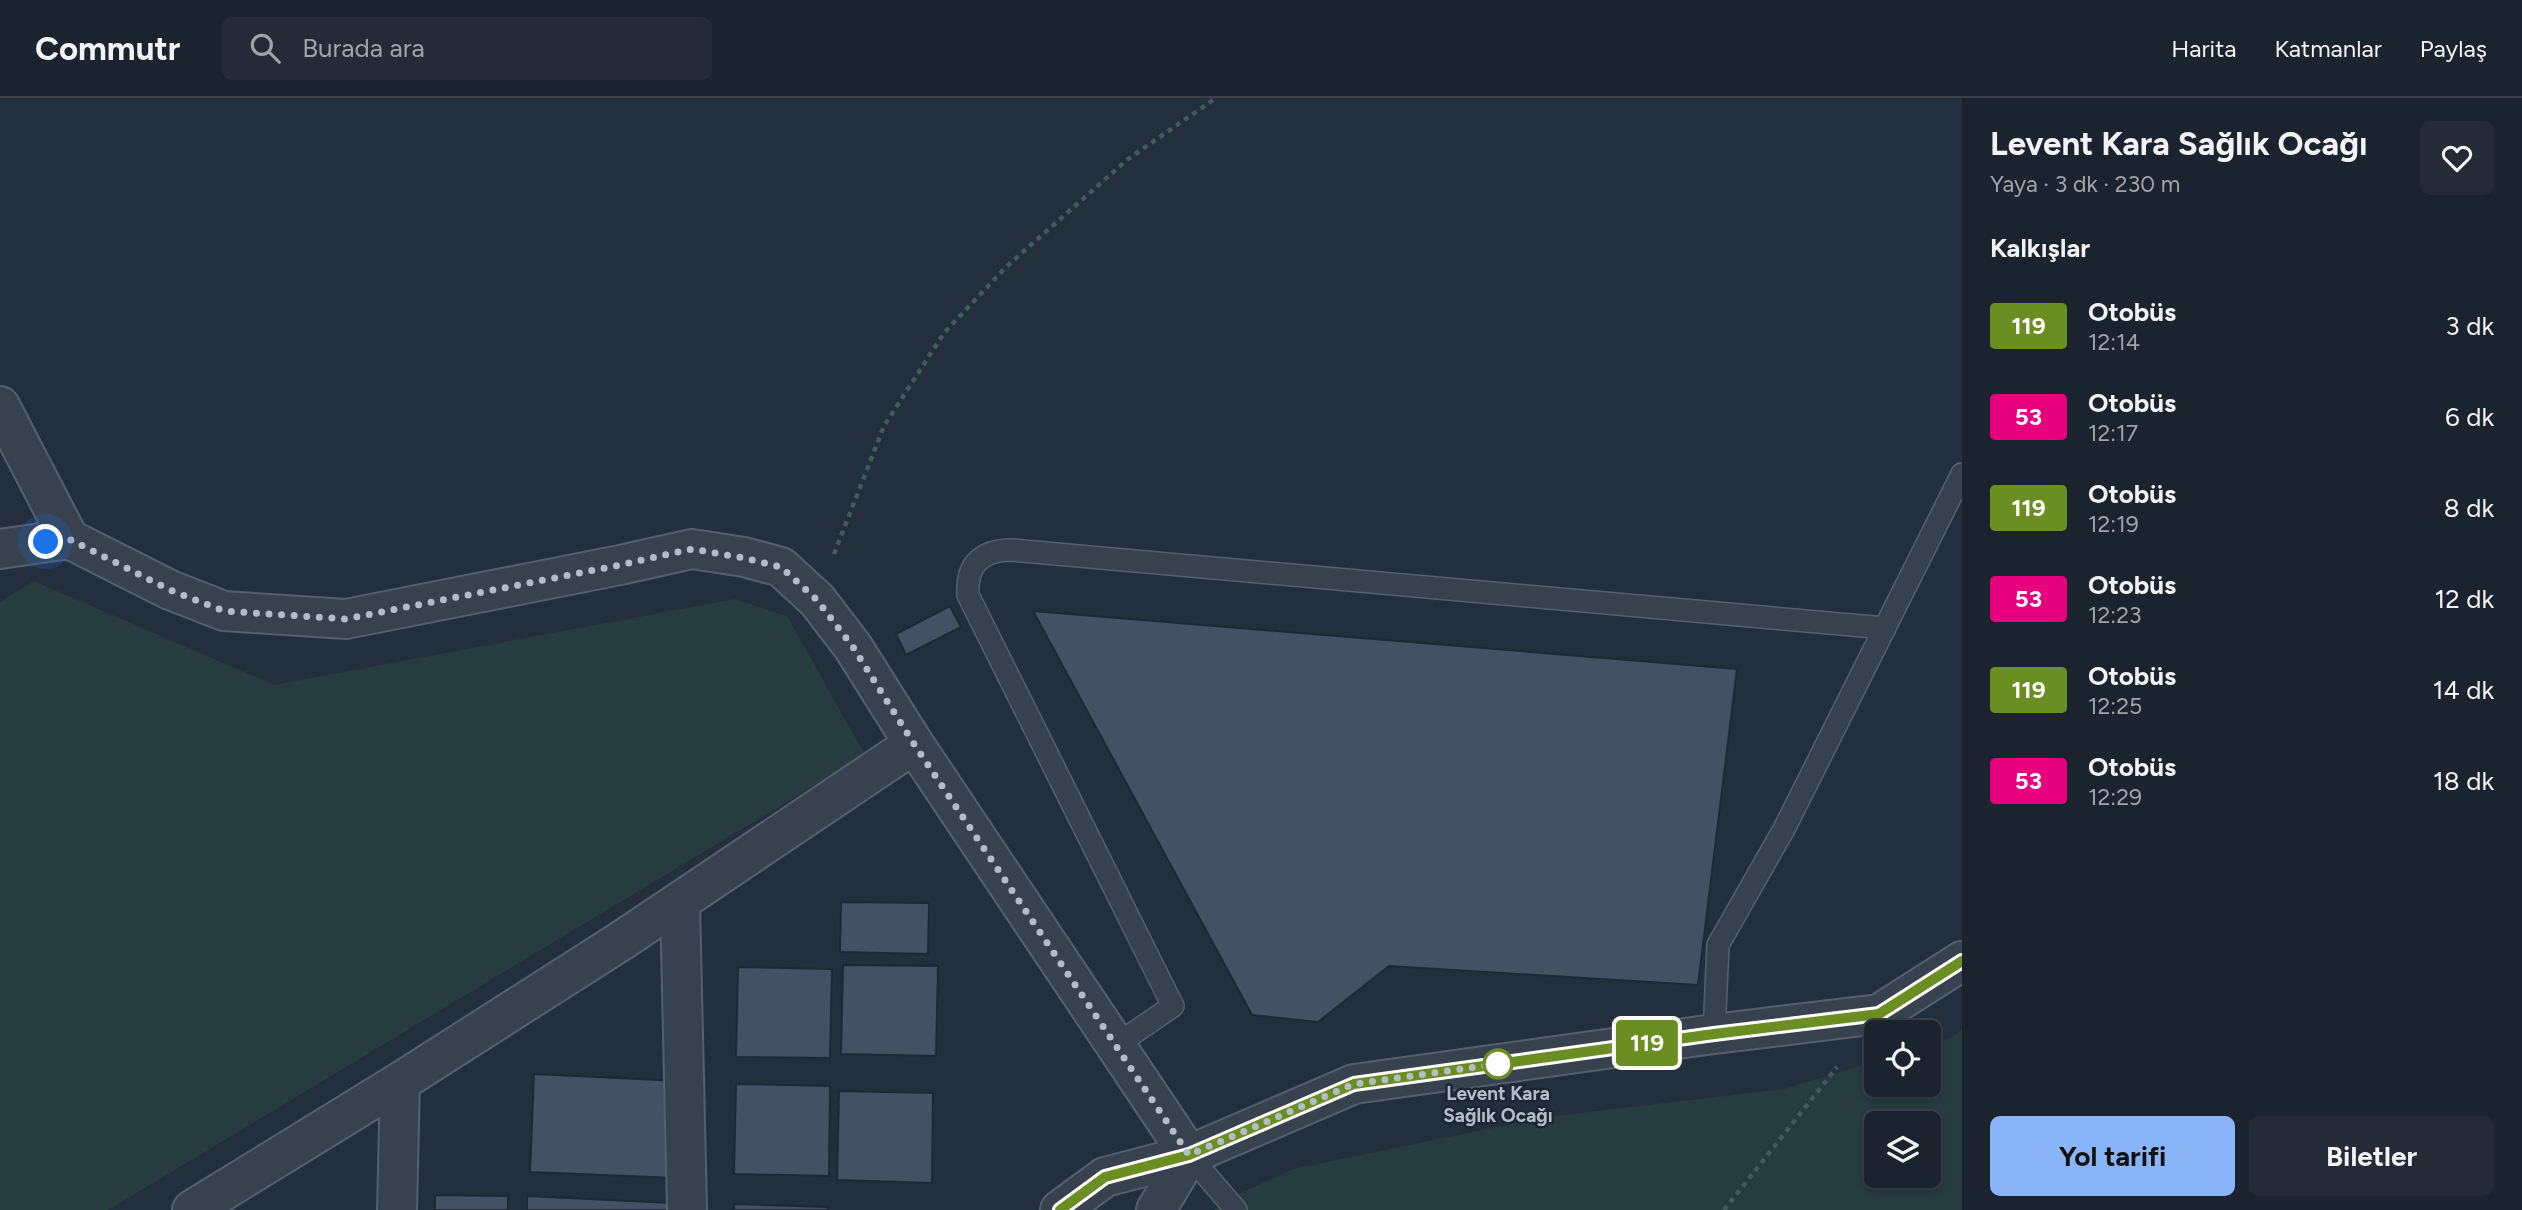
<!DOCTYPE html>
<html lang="tr">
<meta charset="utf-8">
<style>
:root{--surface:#1b232e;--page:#242b36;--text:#f1f3f6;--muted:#a0a4aa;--line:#39404a;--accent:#8ab4f8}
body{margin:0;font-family:Figtree,sans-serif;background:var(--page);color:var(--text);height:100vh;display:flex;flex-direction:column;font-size:26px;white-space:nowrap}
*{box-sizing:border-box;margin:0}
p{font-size:23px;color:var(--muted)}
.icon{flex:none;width:38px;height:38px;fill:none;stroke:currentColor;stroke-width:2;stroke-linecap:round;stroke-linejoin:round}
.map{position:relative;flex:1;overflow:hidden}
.side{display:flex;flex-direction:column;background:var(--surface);width:560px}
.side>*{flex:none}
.badge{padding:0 14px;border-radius:5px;font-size:24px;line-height:46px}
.buttons{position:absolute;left:1864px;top:922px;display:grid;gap:14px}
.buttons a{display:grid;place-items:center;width:77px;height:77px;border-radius:10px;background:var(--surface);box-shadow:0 4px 10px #0003,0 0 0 2px var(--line);font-size:35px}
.you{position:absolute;width:35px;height:35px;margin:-18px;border:5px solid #fff;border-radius:50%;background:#1a73e8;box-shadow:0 0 0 10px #1a73e833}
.map>.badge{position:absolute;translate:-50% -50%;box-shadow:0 0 0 4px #fff}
h2{padding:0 28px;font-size:26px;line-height:63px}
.round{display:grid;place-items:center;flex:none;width:74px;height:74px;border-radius:10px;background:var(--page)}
.overview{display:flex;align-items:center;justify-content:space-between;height:119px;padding:0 28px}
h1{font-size:33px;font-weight:700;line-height:52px}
.primary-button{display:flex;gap:14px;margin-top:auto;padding:14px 28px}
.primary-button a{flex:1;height:80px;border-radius:10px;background:var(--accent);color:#111;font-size:28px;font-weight:700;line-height:80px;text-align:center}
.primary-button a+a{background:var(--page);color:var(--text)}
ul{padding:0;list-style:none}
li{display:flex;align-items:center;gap:21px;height:91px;padding:0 28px}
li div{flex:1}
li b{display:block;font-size:26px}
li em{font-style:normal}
li .badge{min-width:77px;font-weight:700;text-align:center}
header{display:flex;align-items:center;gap:42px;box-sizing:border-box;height:98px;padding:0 35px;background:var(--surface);border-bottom:2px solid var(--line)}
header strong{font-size:33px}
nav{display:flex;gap:38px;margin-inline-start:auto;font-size:24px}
.search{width:490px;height:63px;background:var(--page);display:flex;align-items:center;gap:18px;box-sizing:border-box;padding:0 24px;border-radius:10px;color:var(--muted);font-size:26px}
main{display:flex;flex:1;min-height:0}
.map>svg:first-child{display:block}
.green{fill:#263c3f;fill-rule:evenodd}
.building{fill:#455162;stroke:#1f2835;stroke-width:2}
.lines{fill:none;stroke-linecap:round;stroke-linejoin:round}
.service-casing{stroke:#565f6c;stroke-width:24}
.minor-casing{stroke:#565f6c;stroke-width:42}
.path{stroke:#44595c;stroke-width:4.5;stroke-dasharray:5 5;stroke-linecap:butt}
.service{stroke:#38414e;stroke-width:21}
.minor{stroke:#38414e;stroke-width:38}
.line-casing{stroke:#fff;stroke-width:16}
.line{stroke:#6b8e23;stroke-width:10}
.walk{stroke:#b4bcc9;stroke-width:7;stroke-dasharray:0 12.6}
.stop-dot{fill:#fff;stroke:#6b8e23;stroke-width:3.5}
.labels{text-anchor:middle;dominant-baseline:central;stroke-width:5;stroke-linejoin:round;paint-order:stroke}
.stop-label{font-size:19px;font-weight:bold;fill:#b4bcc9;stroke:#1d2633}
</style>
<header>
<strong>Commutr</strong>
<div class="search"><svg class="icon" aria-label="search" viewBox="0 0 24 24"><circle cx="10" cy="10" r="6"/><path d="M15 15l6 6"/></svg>Burada ara</div>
<nav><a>Harita</a><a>Katmanlar</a><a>Paylaş</a></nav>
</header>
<main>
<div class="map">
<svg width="1962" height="1112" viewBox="0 0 1962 1112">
<rect width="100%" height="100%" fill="#242f3e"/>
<g class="green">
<polygon points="34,483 274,587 735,501 787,518 865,657 108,1112 0,1112 0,504"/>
<path d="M1962,931V1112H1214L1228,1101L1293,1071L1546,1019L1784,991L1876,963V987H1928L1929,947L1951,940ZM1876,1026H1928V1078H1876Z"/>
</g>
<g class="building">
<polygon points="950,508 961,529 906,557 896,536"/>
<polygon points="1033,513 1737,571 1698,887 1389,868 1318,924 1252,917"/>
<polygon points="841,804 929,805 928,856 840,854"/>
<polygon points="843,867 938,868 936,958 841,956"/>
<polygon points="738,869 832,871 830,960 736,959"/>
<polygon points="534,976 680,983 676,1080 530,1074"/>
<polygon points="736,986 830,988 829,1078 734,1076"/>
<polygon points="839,993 933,995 932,1085 837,1082"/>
<polygon points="435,1097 508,1098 508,1112 435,1112"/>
<polygon points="527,1098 672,1105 672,1112 527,1112"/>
<polygon points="734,1106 828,1109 828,1112 734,1112"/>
</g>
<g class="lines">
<defs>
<g id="service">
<polyline points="1714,936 1718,847 1784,731 1962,376"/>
<path d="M1116,947L1173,908L968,497C966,466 982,452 1012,452L1885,530"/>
<polyline points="1189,1057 1236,1112"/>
</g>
<g id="minor">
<polyline points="0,308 69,441 170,492 224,513 346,521 620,467 692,451 744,459 781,469 817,502 853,549 914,646 1189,1057"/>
<polyline points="0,451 69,441"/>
<polyline points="680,805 687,1112"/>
<polyline points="192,1112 400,984 624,841 914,646"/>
<polyline points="397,1112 400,984"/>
<polyline points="1060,1112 1105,1079 1189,1057 1354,986 1714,936 1879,916 1962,863"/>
<polyline points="1156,1112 1189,1057"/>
</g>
</defs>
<use href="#service" class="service-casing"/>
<use href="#minor" class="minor-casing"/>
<g class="path">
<polyline points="834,456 884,328 944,235 1006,169 1128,61 1216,0"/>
<polyline points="1724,1112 1837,969"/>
</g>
<use href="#service" class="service"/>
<use href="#minor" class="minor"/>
</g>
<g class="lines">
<defs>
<polyline id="line" points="1060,1112 1105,1079 1189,1057 1354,986 1714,936 1879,916 1962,863"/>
</defs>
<use href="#line" class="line-casing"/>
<use href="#line" class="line"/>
<polyline class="walk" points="46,444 69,441 170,492 224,513 346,521 620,467 692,451 744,460 781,469 817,502 853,549 914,646 1189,1057 1354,986 1498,966"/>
</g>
<circle class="stop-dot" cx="1498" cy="966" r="14"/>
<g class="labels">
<g class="stop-label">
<text x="1498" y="995">Levent Kara<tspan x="1498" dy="22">Sağlık Ocağı</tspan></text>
</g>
</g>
</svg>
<div class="buttons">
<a><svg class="icon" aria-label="locate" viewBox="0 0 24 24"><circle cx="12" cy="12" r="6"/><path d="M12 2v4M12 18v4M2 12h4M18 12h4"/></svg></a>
<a><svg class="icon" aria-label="layers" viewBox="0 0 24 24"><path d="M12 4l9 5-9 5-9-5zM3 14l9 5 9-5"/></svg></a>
</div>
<div class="you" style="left:46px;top:444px"></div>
<b class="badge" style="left:1647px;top:945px;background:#6b8e23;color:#fff">119</b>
</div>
<section class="side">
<div class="overview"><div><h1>Levent Kara Sağlık Ocağı</h1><p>Yaya · 3 dk · 230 m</p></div><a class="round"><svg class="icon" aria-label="heart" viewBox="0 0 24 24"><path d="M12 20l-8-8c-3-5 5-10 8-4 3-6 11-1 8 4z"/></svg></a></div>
<h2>Kalkışlar</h2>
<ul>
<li><span class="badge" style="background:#6b8e23;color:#fff">119</span><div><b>Otobüs</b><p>12:14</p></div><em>3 dk</em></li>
<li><span class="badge" style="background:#e6007e;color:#fff">53</span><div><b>Otobüs</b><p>12:17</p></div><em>6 dk</em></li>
<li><span class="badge" style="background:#6b8e23;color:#fff">119</span><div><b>Otobüs</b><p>12:19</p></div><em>8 dk</em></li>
<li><span class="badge" style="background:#e6007e;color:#fff">53</span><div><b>Otobüs</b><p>12:23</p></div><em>12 dk</em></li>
<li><span class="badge" style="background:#6b8e23;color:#fff">119</span><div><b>Otobüs</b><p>12:25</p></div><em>14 dk</em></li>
<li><span class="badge" style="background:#e6007e;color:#fff">53</span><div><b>Otobüs</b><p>12:29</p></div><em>18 dk</em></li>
</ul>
<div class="primary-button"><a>Yol tarifi</a><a>Biletler</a></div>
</section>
</main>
